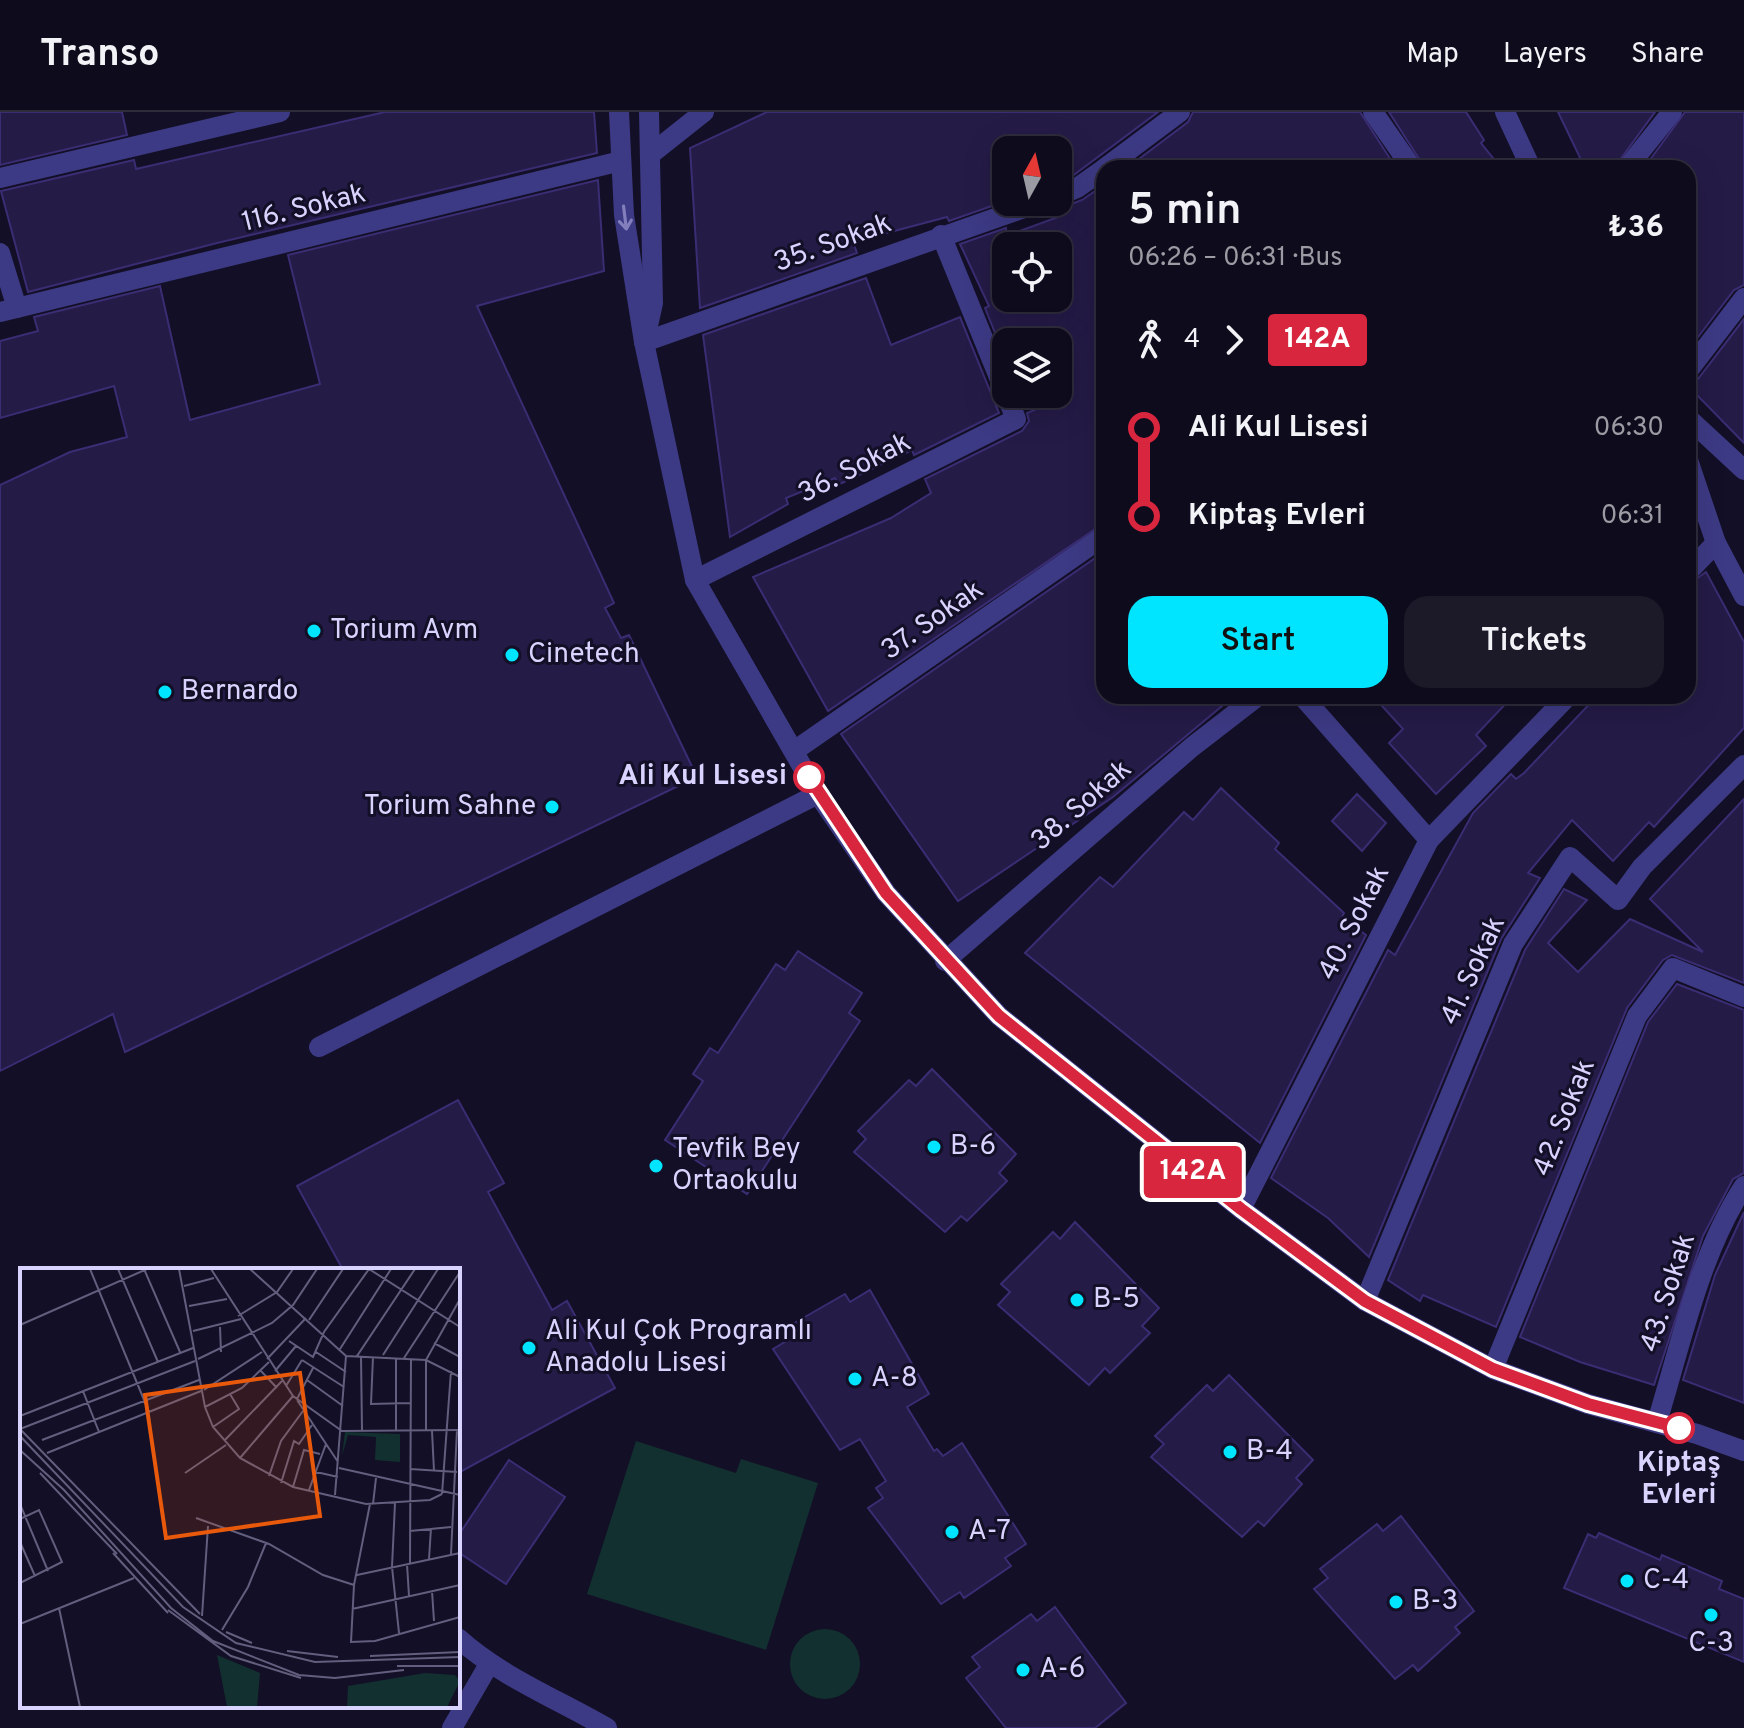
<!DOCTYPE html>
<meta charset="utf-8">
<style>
:root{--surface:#0e0b1c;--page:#1c1929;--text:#f1f3f6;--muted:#9b9ba3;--line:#2e2b3b;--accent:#00e5ff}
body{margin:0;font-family:Overpass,sans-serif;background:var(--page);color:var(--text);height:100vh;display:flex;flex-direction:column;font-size:30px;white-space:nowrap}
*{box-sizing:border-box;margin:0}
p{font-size:26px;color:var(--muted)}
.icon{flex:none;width:44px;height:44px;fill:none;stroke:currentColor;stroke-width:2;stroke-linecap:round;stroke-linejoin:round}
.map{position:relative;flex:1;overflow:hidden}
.sheet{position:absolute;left:1096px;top:48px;width:600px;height:544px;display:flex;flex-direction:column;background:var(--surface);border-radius:24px;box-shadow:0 8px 32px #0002,0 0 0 2px var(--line)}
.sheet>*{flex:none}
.badge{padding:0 16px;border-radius:6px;font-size:28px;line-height:52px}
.needle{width:52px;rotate:8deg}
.buttons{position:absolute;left:992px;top:24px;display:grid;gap:16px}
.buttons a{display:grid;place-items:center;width:80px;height:80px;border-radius:16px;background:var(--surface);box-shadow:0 8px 32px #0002,0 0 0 2px var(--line);font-size:40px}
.map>.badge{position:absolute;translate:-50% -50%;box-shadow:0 0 0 4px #fff}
.legs{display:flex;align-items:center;gap:12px;height:88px;padding:0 32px;font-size:26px}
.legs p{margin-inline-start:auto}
.headline{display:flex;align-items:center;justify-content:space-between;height:136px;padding:0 32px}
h1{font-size:44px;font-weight:600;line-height:60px}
.cta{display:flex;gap:16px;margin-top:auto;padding:16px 32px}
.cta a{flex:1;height:92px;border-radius:24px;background:var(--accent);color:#111;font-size:32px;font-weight:600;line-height:92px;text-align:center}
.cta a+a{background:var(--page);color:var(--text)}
ul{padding:0 32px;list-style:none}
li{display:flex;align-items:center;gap:28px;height:88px;font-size:30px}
li i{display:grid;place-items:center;width:12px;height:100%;margin:0 10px;background:currentColor}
li i::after{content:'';width:20px;height:20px;margin:-10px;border:6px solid;border-radius:50%;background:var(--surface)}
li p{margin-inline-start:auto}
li:first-child i{background:linear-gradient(#0000 50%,currentColor 0)}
li:last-child i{background:linear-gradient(currentColor 50%,#0000 0)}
header{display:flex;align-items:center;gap:48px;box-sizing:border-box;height:112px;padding:0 40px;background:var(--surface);border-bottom:2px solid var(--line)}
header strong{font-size:38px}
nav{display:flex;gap:44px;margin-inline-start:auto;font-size:28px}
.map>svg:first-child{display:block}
.green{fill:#12302f}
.building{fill:#241b47;stroke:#3b2d73;stroke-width:2;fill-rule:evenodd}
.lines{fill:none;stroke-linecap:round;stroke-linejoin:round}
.minor{stroke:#3d3a85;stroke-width:20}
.oneway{stroke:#837fbc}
.line-1-casing{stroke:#fff;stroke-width:18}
.line-1{stroke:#d7263d;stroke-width:12}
.poi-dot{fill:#00e5ff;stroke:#130f26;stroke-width:3}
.stop-1-dot{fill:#fff;stroke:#d7263d;stroke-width:4}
.labels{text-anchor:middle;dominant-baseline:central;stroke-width:6;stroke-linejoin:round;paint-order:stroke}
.street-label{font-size:28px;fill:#d9d4ff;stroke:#130f26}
.poi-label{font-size:28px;fill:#d9d4ff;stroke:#130f26;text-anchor:start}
.stop-label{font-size:28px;font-weight:bold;fill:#d9d4ff;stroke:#130f26;text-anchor:end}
.inset-road{fill:none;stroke:#625e7d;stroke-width:2}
.view{fill:#e8590c;fill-opacity:0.15;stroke:#e8590c;stroke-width:4}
.inset-edge{fill:none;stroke:#d9d4ff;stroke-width:4}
</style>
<header>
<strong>Transo</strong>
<nav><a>Map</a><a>Layers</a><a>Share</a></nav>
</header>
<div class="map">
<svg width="1744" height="1616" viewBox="0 0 1744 1616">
<rect width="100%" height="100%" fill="#130f26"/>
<g class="green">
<polygon points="636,1329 736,1361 741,1347 818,1371 766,1538 587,1482"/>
<circle cx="825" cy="1552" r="35"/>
</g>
<g class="building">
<polygon points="0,0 122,0 127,23 0,53"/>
<polygon points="385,0 594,0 597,41 217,131 28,180 1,79 134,48 136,57"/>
<polygon points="767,0 1158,0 1071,65 1058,70 1058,38 1006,38 1006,89 949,109 947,105 853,130 857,141 700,196 690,36"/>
<polygon points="1193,0 1360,0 1396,56 1127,56 1188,10"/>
<polygon points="1389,0 1466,0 1484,28 1481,31 1501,56 1425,56"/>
<polygon points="1558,0 1655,0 1614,56 1585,56"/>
<polygon points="1685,0 1744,0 1744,173 1734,178 1688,238 1688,56 1644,56"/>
<polygon points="598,68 604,159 477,194 614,491 605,496 621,526 629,523 697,665 125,940 113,902 0,959 0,373 70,340 127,325 114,274 0,306 0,229 38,219 34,205 160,174 190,308 320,272 288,143"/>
<path d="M1104,73V411L828,599L753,465L891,406L931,381L925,367L1022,319L1029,309L1027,301L1058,288V230H1006V248L985,196L989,194L960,132L1006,116V124L1058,105V97L1082,88ZM1006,134H1058V186H1006Z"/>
<polygon points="866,166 891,233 960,205 999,301 914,343 912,338 838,373 835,366 786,386 788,392 730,425 703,223"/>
<polygon points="1744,207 1744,331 1688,274 1698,267"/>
<polygon points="1104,440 1104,584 1234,584 1113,685 958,789 841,622"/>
<polygon points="1706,460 1744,530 1744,616 1654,715 1649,710 1613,749 1572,708 1528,761 1540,766 1501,827 1369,1145 1328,1106 1271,1066 1388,838 1395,843 1473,701 1511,662 1516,667 1524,661 1597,584 1688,584 1688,473"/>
<polygon points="1373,584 1513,584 1476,623 1486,634 1436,682 1389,631 1403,617"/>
<polygon points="1221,676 1279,731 1275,737 1344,801 1342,805 1366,823 1260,1031 1025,841 1100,765 1113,775 1184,700 1193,708"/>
<polygon points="1357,682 1386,711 1362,739 1332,709"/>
<polygon points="1744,687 1744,871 1672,843 1663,848 1627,896 1496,1215 1423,1183 1420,1189 1388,1168 1525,838 1564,777 1587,788 1548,831 1578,860 1630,807 1703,840 1650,787"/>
<polygon points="798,839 862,881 849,901 860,909 747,1082 665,1028 703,969 693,962 710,936 718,941 776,852 785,858"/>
<polygon points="1677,872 1744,898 1744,1061 1733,1067 1703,1124 1654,1273 1580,1250 1520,1225 1648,910"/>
<polygon points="932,957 1016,1042 999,1061 1007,1069 967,1109 961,1104 945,1120 854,1040 866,1027 858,1019 909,968 916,974"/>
<polygon points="458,988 504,1071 488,1080 552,1198 567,1189 615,1276 458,1361 458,1158 343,1158 297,1074"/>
<polygon points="1744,1100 1744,1291 1683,1268 1715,1163"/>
<polygon points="1075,1110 1159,1196 1142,1214 1150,1221 1110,1261 1105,1256 1089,1273 998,1193 1010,1180 1001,1172 1053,1120 1060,1127"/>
<polygon points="870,1178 929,1282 907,1295 934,1339 937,1337 943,1344 962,1331 1026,1432 1005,1446 1011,1454 964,1486 960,1480 941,1492 868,1396 883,1386 876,1376 886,1369 860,1327 840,1338 773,1237 788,1228 782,1218 845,1182 850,1190"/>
<polygon points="1229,1263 1313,1348 1296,1366 1302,1372 1264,1414 1258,1409 1242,1425 1151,1345 1164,1332 1155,1324 1207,1273 1213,1279"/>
<polygon points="509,1348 565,1385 506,1472 458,1440 458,1424"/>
<polygon points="1401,1404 1474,1499 1455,1515 1460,1521 1418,1559 1413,1553 1395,1567 1314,1477 1328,1466 1320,1457 1377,1412 1383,1419"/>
<polygon points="1599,1421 1660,1448 1662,1443 1722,1469 1719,1477 1744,1487 1744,1550 1564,1476 1588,1422 1596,1426"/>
<polygon points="1055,1495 1126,1591 1095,1616 1006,1616 966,1566 980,1555 972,1545 1031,1502 1037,1509"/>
</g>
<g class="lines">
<g class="minor">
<polyline points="619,0 624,103 644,230 695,468 818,682 886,781 999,904 1241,1097 1365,1189 1493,1257 1588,1292 1697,1322 1744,1339"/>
<polyline points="1373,0 1412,56"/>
<polyline points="1505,0 1531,56"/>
<polyline points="651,42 704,0"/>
<polyline points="1105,56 1180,0"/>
<polyline points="1627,56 1672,0"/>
<polyline points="0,66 280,0"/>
<polyline points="1058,84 1077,76 1104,57"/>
<polyline points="0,141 17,196"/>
<polyline points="0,200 621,49"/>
<polyline points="647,218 653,191 649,0"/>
<polyline points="644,230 1041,90"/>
<polyline points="1688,259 1744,186"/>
<polyline points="1688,306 1744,358"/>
<polyline points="1688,348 1716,431 1744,484"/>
<polyline points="1688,460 1716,431"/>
<polyline points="695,468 1016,307 941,123"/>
<polyline points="1302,584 1429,728"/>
<polyline points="794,639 1104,424"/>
<polyline points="945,849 1192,635 1258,584"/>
<polyline points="319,935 818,682"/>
<polyline points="1241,1097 1429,728 1568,584"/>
<polyline points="1365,1189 1513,832 1570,745 1618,788 1642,755 1744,653"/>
<polyline points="1493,1257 1637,904 1673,856 1744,885"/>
<path d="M1657,1310C1681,1232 1699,1143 1744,1074"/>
<path d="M458,1526C501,1565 557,1587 607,1616"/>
<polyline points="452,1616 488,1554"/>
</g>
</g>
<defs><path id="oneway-shaft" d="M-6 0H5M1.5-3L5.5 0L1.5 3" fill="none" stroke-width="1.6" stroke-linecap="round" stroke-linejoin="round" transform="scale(2)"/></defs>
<use class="oneway" href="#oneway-shaft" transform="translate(625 106) rotate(83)"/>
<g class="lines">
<defs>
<polyline id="line-1" points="809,665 886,781 999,904 1241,1097 1365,1189 1493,1257 1588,1292 1679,1316"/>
</defs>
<use href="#line-1" class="line-1-casing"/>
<use href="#line-1" class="line-1"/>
</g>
<g class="poi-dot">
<circle cx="314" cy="519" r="8"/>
<circle cx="512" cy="543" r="8"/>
<circle cx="165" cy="580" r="8"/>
<circle cx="552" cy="695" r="8"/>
<circle cx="934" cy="1035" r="8"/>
<circle cx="656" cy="1054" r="8"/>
<circle cx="1077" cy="1188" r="8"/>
<circle cx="529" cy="1236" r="8"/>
<circle cx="855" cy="1267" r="8"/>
<circle cx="1230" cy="1340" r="8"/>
<circle cx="952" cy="1420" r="8"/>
<circle cx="1627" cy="1469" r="8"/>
<circle cx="1396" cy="1490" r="8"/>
<circle cx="1711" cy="1503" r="8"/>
<circle cx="1023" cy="1558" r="8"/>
</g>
<g class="stop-1-dot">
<circle cx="809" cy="665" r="14"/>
<circle cx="1679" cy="1316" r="14"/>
</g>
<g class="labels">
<g class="street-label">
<text transform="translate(304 97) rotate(-14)">116. Sokak</text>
<text transform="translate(833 132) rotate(-20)">35. Sokak</text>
<text transform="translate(855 357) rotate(-27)">36. Sokak</text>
<text transform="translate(933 509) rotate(-35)">37. Sokak</text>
<text transform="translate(1082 694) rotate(-41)">38. Sokak</text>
<text transform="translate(1355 811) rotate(-63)">40. Sokak</text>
<text transform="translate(1474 859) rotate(-65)">41. Sokak</text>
<text transform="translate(1565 1006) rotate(-68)">42. Sokak</text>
<text transform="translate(1669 1181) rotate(-72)">43. Sokak</text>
</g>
<g class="poi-label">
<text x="330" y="519">Torium Avm</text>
<text x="528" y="543">Cinetech</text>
<text x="181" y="580">Bernardo</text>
<text x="536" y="695" text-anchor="end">Torium Sahne</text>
<text x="950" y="1035">B-6</text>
<text x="672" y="1038">Tevfik Bey<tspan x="672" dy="32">Ortaokulu</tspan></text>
<text x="1093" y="1188">B-5</text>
<text x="545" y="1220">Ali Kul Çok Programlı<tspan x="545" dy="32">Anadolu Lisesi</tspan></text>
<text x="871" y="1267">A-8</text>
<text x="1246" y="1340">B-4</text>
<text x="968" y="1420">A-7</text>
<text x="1643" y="1469">C-4</text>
<text x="1412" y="1490">B-3</text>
<text x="1711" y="1532" text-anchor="middle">C-3</text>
<text x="1039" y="1558">A-6</text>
</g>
<g class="stop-label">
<text x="787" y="665">Ali Kul Lisesi</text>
<text x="1679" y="1352" text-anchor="middle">Kiptaş<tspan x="1679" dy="32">Evleri</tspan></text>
</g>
</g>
<g transform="translate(20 1156)">
<rect width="440" height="440" fill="#130f26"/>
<path d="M325,164L380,166V194L355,192L356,169L328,167L322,188ZM197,387L240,405L237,439H207ZM405,405L435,407L440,413L427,439H327L328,418Z" fill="#12302f"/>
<path class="inset-road" d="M70,1L129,144M98,1L138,94M124,1L160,84M159,1L185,139L193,159L220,190L273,219L346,236L410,232L422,226M191,1L273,128L322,163L440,162M230,1L326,88L315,227M349,1L440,59M164,18L194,10M169,38L207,31M218,48L257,24L273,1M289,52L323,1M0,57L127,1M200,59L201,84M173,63L221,51M269,73L293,89L304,64L349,1M414,75L440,89M320,81L371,1M296,84L326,104M363,87L418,1M326,88L406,92L440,109M337,88L395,1M341,88L342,162M353,89L351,136L390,135M384,90L440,4M178,91L252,55L273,37L297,1M247,91L286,50M282,92L324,119M240,102L257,120M255,103L276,78M287,112L323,138M266,118L282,92M184,122L242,84M63,123L79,164M277,131L293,100M277,132L318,194M185,139L222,120L249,94M0,148L173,80M193,159L219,141L210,126M0,161L175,93M0,161L180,346M376,163V90M406,163V92L440,31M412,163L414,203M0,168L163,339L216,375L295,394L440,389M22,172L179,112M204,173L262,113M0,182L44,222L151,340L193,373L279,407L315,410L384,402M27,185L181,123M220,190L273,128M319,200L440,227M390,201L437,204M292,203L318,209M20,205L97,286M165,205L206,177M249,208L261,173L283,143M261,215L274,173L279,176L292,157M273,219L284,182L300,186M289,222L306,176M422,226L431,103M375,235L372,299L379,365M0,236L28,303M350,236L334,317L331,374L355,373L440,349M353,236L356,210M176,250L249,276L303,307L334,317M0,251L19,242L42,294L0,315M390,263L431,259M0,274L15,308M93,285L148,345M431,286L437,162M409,291L411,260M390,295L391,91M387,296L389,328M337,307L440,285M412,323L414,353M39,340L60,439M332,341L440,317M148,342L211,388L281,410M182,348L188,258M0,356L114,310M202,362L228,319L246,275M206,364L232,375M267,383L318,389M350,388L440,384M377,398H440"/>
<path class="view" d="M280,105L300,248L146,270L125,127Z"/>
<rect width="440" height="440" class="inset-edge"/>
</g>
</svg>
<div class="buttons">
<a><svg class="needle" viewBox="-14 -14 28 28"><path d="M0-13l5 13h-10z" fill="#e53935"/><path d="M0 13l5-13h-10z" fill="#9b9ba3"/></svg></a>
<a><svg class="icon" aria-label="locate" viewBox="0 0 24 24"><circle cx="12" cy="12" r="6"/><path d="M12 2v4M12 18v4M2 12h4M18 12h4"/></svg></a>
<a><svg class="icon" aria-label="layers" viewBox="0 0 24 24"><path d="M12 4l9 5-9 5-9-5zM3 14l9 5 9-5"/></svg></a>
</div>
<b class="badge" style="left:1193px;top:1060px;background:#d7263d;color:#fff">142A</b>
<section class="sheet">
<div class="headline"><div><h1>5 min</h1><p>06:26 – 06:31 · Bus</p></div><b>₺36</b></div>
<div class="legs"><svg class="icon" aria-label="walk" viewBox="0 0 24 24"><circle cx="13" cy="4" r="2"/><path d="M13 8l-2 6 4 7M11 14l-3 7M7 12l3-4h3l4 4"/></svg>4<svg class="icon" aria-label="forward" viewBox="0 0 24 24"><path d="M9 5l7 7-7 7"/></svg><b class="badge" style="background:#d7263d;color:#fff">142A</b></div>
<ul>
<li><i style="color:#d7263d"></i><b>Ali Kul Lisesi</b><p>06:30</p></li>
<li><i style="color:#d7263d"></i><b>Kiptaş Evleri</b><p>06:31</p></li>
</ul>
<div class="cta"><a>Start</a><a>Tickets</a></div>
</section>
</div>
